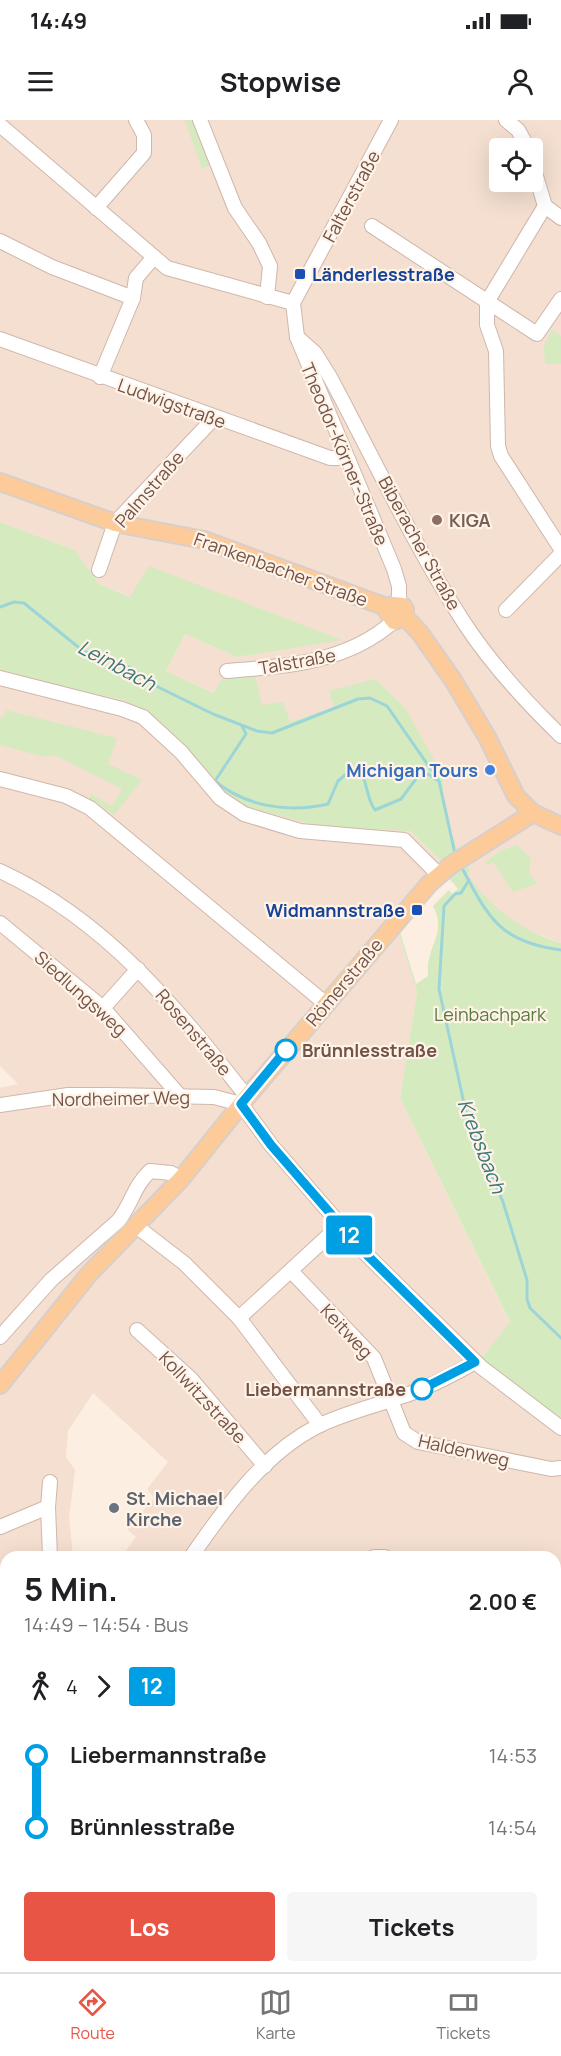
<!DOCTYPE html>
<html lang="de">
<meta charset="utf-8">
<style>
:root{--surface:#fff;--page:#f6f6f6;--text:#202124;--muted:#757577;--line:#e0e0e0;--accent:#e85545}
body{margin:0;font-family:Manrope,sans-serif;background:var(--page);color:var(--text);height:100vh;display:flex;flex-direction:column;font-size:22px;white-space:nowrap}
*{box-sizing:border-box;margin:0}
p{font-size:20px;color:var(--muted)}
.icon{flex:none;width:33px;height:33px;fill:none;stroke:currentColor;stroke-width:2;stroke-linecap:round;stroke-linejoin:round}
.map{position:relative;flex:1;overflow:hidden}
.side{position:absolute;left:0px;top:1431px;width:561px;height:422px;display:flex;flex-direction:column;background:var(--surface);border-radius:18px 18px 0 0;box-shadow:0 6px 24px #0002}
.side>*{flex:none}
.badge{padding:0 12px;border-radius:4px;font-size:21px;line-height:39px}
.tools{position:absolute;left:489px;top:18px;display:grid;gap:12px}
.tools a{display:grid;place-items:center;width:54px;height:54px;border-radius:6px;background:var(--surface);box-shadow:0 6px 24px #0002;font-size:30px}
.map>.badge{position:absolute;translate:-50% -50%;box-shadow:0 0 0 3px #fff}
.legs{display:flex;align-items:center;gap:9px;height:66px;padding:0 24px;font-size:20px}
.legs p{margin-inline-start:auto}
.head{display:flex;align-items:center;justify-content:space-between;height:102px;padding:0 24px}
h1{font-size:33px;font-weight:700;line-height:45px}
.button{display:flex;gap:12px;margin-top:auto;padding:12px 24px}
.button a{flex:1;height:69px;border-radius:6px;background:var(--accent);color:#fff;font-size:24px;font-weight:700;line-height:69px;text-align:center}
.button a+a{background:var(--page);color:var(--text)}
ul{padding:0 24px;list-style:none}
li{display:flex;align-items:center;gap:21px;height:72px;font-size:22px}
li i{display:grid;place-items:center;width:9px;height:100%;margin:0 8px;background:currentColor}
li i::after{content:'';width:15px;height:15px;margin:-8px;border:4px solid;border-radius:50%;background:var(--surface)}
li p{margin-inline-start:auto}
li:first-child i{background:linear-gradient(#0000 50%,currentColor 0)}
li:last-child i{background:linear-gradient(currentColor 50%,#0000 0)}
.status{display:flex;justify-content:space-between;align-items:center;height:42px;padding:0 30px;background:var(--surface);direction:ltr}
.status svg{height:16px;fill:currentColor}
header{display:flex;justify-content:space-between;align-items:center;height:78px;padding:0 24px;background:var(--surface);font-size:27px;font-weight:700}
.tabs{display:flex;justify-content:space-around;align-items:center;height:84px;border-top:2px solid var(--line);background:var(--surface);font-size:16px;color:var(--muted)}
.tabs a{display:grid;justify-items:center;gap:3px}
.tabs .active{color:var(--accent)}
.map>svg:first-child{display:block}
.residential{fill:#f4dfd0;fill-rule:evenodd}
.green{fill:#d6eac0;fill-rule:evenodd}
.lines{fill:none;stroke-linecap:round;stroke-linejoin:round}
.stream{stroke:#9cd5d7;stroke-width:3}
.minor-casing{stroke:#cfb7ab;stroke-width:16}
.major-casing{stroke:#d8cfcc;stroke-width:20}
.minor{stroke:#fff;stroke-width:14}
.major{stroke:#fccb99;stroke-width:16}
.line-1-casing{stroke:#fff;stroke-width:14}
.line-1{stroke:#009ee3;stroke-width:9}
.transit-dot{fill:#1a4fb4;stroke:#fff3e7;stroke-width:2}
.education-dot{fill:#8d6e63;stroke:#fff3e7;stroke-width:2}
.shop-dot{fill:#3f7fe0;stroke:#fff3e7;stroke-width:2}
.stop-1-dot{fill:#fff;stroke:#009ee3;stroke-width:3}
.worship-dot{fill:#6b7280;stroke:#fff3e7;stroke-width:2}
.labels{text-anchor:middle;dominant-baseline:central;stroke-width:4.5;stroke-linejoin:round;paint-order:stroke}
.street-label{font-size:18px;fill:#735248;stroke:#fff3e7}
.transit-label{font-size:18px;font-weight:bold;fill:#164399;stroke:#fff3e7;text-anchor:start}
.education-label{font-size:18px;font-weight:bold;fill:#785e54;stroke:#fff3e7;text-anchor:start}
.shop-label{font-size:18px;font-weight:bold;fill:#366cbe;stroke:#fff3e7;text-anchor:end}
.park-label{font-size:18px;fill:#587940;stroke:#fff3e7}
.stop-label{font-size:18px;font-weight:bold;fill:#735248;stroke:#fff3e7;text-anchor:start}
.worship-label{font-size:18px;font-weight:bold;fill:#5b616d;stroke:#fff3e7;text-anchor:start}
.water-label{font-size:20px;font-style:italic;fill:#3c7779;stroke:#fff3e7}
</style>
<div class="status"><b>14:49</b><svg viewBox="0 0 49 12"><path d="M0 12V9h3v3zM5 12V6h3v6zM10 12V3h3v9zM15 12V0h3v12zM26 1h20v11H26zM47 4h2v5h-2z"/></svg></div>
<header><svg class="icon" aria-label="menu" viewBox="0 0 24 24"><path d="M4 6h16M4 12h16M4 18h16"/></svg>Stopwise<svg class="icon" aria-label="person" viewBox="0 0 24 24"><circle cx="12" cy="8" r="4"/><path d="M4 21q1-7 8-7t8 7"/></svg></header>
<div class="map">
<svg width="561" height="1852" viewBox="0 0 561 1852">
<rect width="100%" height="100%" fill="#fceee1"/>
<g class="residential">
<path d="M0,0H561V823L520,807L502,794L487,781L466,754L471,751L455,723L443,677V656L329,571L335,587L290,602L262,585L215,573L166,551L185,514L237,537L341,519L131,477L99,464L75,430L0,402ZM500,28H532V62H500Z"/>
<path d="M0,554L123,580L152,597L410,711L452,751L398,811L417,872L400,978L510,1203L479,1241L561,1298V1852H0V968L18,964L0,946ZM93,1273L168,1342L147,1369L154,1378L127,1409L136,1417L121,1437H555V1846H6V1437H73L69,1398L75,1350L66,1337L68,1311Z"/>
</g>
<g class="green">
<polygon points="185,0 197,0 215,42 202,49"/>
<polygon points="552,210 561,216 561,244 545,244 544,225"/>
<path d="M0,402L75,430L99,464L130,477L149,446L342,520L237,537L185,514L166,551L214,573L225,553L254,552L262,585L283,582L290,602L334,587L329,571L375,559L405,588L443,656V677L455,723L471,751L466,754C493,788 519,810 561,823V1298L479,1241L510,1202L400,978L417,872L398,811L452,751L410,711L319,706L246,687L216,666L152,597L123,580L0,554ZM448,757L458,769L452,774L449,770L433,786C448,814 425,826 428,856L416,864L400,812Z"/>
<polygon points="6,590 117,618 108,644 142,660 114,695 89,678 91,674 112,686 122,669 55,635 45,637 0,625 0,597 3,597"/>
<polygon points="517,725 531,738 529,752 537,764 513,772 493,742 487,745 485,742 500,731"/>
<polygon points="555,1720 561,1724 561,1852 351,1852 355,1846 555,1846"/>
</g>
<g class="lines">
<g class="stream">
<polyline points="0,487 14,482 24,483 83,531 131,548 158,567 213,594 257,611 272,613 358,579 370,578 387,586 439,661 455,734"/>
<path d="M242,606L246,614L215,661C246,687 290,693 328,684L338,661L352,649L361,651C367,663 367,680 375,690L401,679L419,655L428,654L437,660"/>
<path d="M461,746C488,797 499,822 561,830"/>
<polyline points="469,760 461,773 455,774 444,786 439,869 467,997 503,1082 527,1160 527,1179 530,1188 561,1218"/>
</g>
<defs>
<g id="minor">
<polyline points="200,0 235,88 259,123 270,146 267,177"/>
<polyline points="506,0 518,10 528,28"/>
<polyline points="0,5 167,148 293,183"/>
<polyline points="532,43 545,86 561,98"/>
<polyline points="545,86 487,182 487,205 496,231 498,326 501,336 561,429"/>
<polyline points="96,88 144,33 144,15 136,0"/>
<polyline points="372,106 537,214 561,179"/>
<polyline points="0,121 52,147 133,178"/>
<polyline points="293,183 297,217 394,449 399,466 399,484"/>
<polyline points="293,183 391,0"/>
<path d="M297,217L315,233L330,257C373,337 414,426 463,501C490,543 526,582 561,616"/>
<polyline points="0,219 330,338 346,338"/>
<polyline points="100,257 133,178 136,158 154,137"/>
<polyline points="99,450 115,403 214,298"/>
<polyline points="506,490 561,434"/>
<path d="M227,551C287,546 347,543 394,501"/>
<polyline points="0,558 122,589 143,597 181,632 220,678 244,694 300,711 404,720 439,755"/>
<polyline points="0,659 66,676 90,688 326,884"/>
<path d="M0,751C106,800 176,887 247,977"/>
<polyline points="0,803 103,888 180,976"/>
<polyline points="103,888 138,849"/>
<polyline points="0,985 68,975 108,975 214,977 241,984 271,1025 363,1131 481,1247 561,1308"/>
<polyline points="136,1106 184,1143 239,1198 320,1305"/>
<polyline points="291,1151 374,1238 404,1313 418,1322 551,1349 561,1348"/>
<polyline points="239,1198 340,1105"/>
<polyline points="137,1210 191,1259 265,1346"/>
<path d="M0,1217L51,1160L118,1101C132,1084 133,1067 150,1051L171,1053L181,1059"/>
<polyline points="0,1407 48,1387"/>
<polyline points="50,1437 48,1387 50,1362"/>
<path d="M191,1437C224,1389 264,1333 318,1306C351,1290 388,1283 422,1269C440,1261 458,1252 475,1242"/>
<polyline points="374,1437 385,1437"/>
<polyline points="555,1526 561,1529"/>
<polyline points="0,1527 6,1523"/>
<polyline points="190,1846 193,1852"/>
<polyline points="37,1852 44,1846"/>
</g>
<g id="major">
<polyline points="0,362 115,403 204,420 389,488"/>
<polyline points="405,497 394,501 388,493 393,485 403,486 405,489 405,497 420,513 453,560 487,617 516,676 533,693 561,706"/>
<polyline points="0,1265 89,1154 181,1059 247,977 429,764 451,745 533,693"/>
</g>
</defs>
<use href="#minor" class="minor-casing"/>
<use href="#major" class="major-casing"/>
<use href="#minor" class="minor"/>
<use href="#major" class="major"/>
</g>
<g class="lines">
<defs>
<polyline id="line-1" points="286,930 241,984 271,1025 363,1131 475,1242 422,1269"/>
</defs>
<use href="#line-1" class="line-1-casing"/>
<use href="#line-1" class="line-1"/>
</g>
<g class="transit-dot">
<rect x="294" y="148" width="12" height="12" rx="3"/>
<rect x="411" y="784" width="12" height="12" rx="3"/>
</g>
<circle class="education-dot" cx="437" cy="400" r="6"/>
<circle class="shop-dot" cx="490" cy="650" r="6"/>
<g class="stop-1-dot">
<circle cx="286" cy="930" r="10"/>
<circle cx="422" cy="1269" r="10"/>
</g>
<circle class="worship-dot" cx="114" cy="1388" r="6"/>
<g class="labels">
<g class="street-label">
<text transform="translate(351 76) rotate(-62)">Falterstraße</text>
<text transform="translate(172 283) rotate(20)">Ludwigstraße</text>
<text transform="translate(345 334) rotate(67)">Theodor-Körner-Straße</text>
<text transform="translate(149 369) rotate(-49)">Palmstraße</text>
<text transform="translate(420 423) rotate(61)">Biberacher Straße</text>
<text transform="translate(281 449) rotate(20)">Frankenbacher Straße</text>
<text transform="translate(297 541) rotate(-10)">Talstraße</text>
<text transform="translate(344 862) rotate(-50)">Römerstraße</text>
<text transform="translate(81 873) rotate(42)">Siedlungsweg</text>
<text transform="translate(194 912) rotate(50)">Rosenstraße</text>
<text transform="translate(121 978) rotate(-1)">Nordheimer Weg</text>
<text transform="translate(347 1211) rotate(47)">Keitweg</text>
<text transform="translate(203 1277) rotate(47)">Kollwitzstraße</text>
<text transform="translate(464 1330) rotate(13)">Haldenweg</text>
</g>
<g class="transit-label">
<text x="312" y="154">Länderlesstraße</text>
<text x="405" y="790" text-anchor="end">Widmannstraße</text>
</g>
<g class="education-label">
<text x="449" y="400">KIGA</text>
</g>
<g class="shop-label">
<text x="478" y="650">Michigan Tours</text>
</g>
<g class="park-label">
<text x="490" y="894">Leinbachpark</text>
</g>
<g class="stop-label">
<text x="302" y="930">Brünnlesstraße</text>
<text x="406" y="1269" text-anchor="end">Liebermannstraße</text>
</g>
<g class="worship-label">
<text x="126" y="1378">St. Michael<tspan x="126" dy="21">Kirche</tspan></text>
</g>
<g class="water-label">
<text transform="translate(117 545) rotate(28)">Leinbach</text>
<text transform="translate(482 1026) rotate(69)">Krebsbach</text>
</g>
</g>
</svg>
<div class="tools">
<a><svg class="icon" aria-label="locate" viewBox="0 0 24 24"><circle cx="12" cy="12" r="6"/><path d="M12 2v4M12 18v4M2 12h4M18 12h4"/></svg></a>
</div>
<b class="badge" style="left:349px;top:1115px;background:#009ee3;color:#fff">12</b>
<section class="side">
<div class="head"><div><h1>5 Min.</h1><p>14:49 – 14:54 · Bus</p></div><b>2.00 €</b></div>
<div class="legs"><svg class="icon" aria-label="walk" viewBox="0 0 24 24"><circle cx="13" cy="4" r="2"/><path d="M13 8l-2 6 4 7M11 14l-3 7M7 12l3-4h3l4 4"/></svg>4<svg class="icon" aria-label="forward" viewBox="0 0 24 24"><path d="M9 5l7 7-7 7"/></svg><b class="badge" style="background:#009ee3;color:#fff">12</b></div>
<ul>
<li><i style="color:#009ee3"></i><b>Liebermannstraße</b><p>14:53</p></li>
<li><i style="color:#009ee3"></i><b>Brünnlesstraße</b><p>14:54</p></li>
</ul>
<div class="button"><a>Los</a><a>Tickets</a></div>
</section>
</div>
<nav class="tabs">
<a class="active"><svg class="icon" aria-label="directions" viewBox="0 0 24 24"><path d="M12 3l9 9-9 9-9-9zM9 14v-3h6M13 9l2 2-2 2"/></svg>Route</a>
<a><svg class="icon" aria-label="map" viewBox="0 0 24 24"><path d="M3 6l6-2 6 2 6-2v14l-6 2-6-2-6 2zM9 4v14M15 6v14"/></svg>Karte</a>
<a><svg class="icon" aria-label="tickets" viewBox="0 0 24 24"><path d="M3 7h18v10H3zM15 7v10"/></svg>Tickets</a>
</nav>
